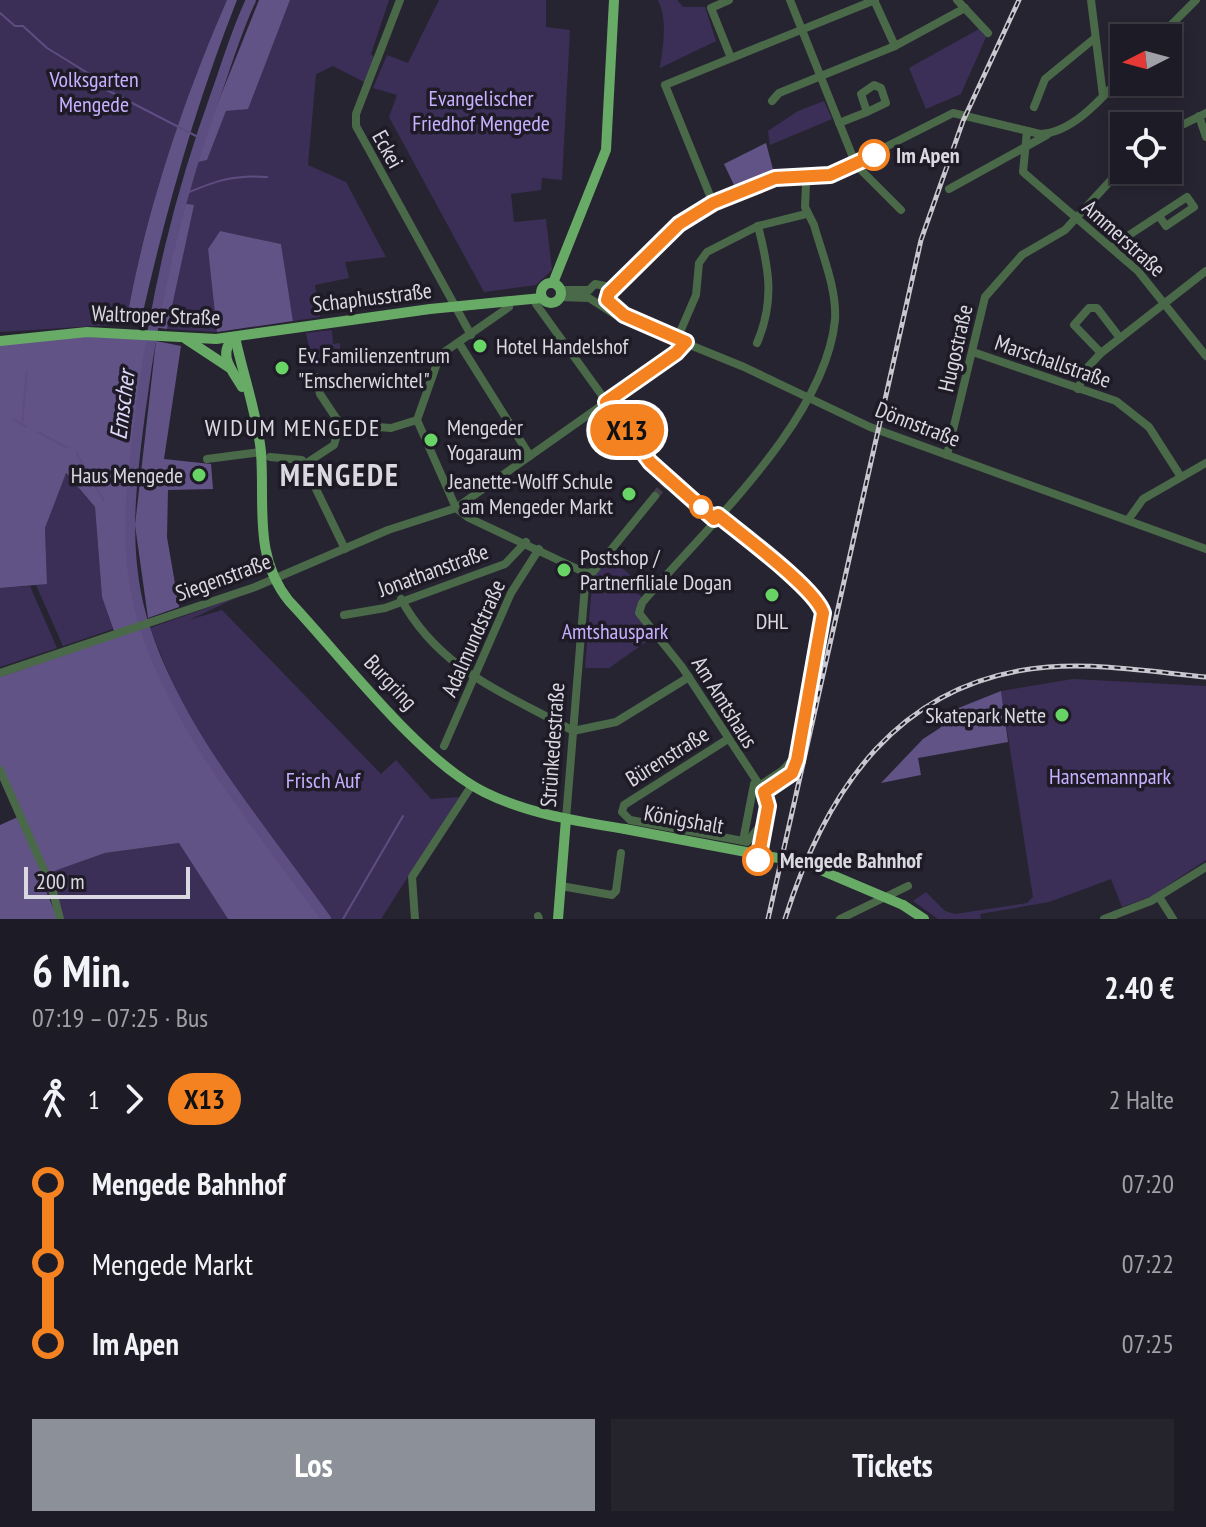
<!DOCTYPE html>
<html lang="de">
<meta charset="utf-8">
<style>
:root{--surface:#1d1b25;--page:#25242d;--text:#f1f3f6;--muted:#a0a1a7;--line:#3b3942;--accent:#8c9099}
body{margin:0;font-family:"PT Sans Narrow",sans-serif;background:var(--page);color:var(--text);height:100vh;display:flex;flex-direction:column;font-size:30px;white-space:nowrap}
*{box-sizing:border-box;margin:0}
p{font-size:26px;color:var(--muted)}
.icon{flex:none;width:44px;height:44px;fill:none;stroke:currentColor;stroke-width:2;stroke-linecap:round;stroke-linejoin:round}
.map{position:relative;height:919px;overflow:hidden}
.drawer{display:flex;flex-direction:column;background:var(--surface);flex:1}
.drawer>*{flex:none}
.badge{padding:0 16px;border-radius:26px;font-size:28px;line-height:52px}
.needle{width:52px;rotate:264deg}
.fabs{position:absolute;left:1110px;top:24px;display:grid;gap:16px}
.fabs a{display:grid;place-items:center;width:72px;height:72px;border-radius:0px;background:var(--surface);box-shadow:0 4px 12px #0003,0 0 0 2px var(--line);font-size:40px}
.scale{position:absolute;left:24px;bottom:20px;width:166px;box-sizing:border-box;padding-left:8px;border:4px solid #dad8e0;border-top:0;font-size:22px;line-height:28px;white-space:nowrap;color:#dad8e0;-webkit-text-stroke:6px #1e1b27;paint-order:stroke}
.map>.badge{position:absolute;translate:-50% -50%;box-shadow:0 0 0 4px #fff}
.legs{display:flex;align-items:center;gap:12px;height:88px;padding:0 32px;font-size:26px}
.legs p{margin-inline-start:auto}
.head{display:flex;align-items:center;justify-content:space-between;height:136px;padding:0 32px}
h1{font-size:44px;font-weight:700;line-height:60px}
.action{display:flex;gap:16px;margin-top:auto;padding:16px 32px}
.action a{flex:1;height:92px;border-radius:0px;background:var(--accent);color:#fff;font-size:32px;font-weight:700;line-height:92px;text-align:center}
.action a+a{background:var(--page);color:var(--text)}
ul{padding:0 32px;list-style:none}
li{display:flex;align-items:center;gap:28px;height:80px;font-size:30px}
li i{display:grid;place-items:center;width:12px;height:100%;margin:0 10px;background:currentColor}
li i::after{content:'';width:20px;height:20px;margin:-10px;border:6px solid;border-radius:50%;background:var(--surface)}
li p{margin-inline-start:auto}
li:first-child i{background:linear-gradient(#0000 50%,currentColor 0)}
li:last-child i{background:linear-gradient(currentColor 50%,#0000 0)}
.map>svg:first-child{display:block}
.green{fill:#3c2f57}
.forest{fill:#625386}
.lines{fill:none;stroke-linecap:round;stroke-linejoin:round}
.stream{stroke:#5d4e81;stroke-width:2}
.river{stroke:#5d4e81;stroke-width:10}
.minor-tunnel{stroke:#423f4b;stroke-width:8;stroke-dasharray:8 4;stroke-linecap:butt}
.minor{stroke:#496948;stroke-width:8}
.major{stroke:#68ab66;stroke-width:10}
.rail-casing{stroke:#c8c6ce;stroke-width:5}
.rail{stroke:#1e1b27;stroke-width:2;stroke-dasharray:6;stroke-linecap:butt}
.major-bridge{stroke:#68ab66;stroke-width:10}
.line-1-casing{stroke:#fff;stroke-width:18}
.line-1{stroke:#f58220;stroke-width:12}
.stop-1-dot{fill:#fff;stroke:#f58220;stroke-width:4}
.poi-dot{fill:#67d465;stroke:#1e1b27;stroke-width:3}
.labels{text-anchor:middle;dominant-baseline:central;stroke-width:7;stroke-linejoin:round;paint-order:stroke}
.park-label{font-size:22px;fill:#c7b0ff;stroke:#1e1b27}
.street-label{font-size:22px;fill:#dad8e0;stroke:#1e1b27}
.stop-label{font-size:22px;font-weight:bold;fill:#dad8e0;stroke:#1e1b27;text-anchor:start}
.poi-label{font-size:22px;fill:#dad8e0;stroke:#1e1b27;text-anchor:start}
.water-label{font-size:24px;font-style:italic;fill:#e0d8f8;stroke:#1e1b27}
.neighbourhood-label{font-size:24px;letter-spacing:2px;fill:#dad8e0;stroke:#1e1b27}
.district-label{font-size:30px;font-weight:bold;letter-spacing:2px;fill:#dad8e0;stroke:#1e1b27}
</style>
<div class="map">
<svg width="1206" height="919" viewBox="0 0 1206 919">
<rect width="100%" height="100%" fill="#272431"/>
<g class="green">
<path d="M0,0H227C183,100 144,217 126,324L0,332Z"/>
<polygon points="290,0 389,0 371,54 377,60 368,84 333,66 316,74 308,165 346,182 386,257 345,262 349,278 315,285 320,317 293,321 281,244 220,231 208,249 217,332 167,329 193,206 181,203 193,163 207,160 226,111 248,108"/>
<polygon points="439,0 546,0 546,27 570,30 562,180 542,178 541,190 511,194 514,222 546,219 552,270 536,285 484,292 389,117 397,95 373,88 387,55 408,63"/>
<path d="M658,0H677L683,7H705L716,41L660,68C663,45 668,21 658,0Z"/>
<polygon points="979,29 986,37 961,94 926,109 909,68"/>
<polygon points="824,101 832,119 770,145 768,131 798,111"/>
<polygon points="332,330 333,344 340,343 340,363 313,366 306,333"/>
<polygon points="65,473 95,507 102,597 113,629 63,646 36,585 47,583 45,528"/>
<polygon points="609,556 641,585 636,592 642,597 636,615 656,635 609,668 585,668 593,574"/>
<polygon points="30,586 57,648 0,667 0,588"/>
<polygon points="238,597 189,620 222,610 381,774 396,760 431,799 459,797 381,919 326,919 190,727 150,628"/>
<polygon points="1073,679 1206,686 1206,860 1152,896 1122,907 1111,879 1049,902 980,914 981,919 938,919 913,901 926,892 945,911 955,914 1027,903 1033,897 1001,691"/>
<polygon points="180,843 228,919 62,919 46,891 46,874 105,853"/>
</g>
<g class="forest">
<path d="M227,0H237C195,106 165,214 140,325L126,324C144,217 183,100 227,0Z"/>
<polygon points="259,0 290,0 248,109 226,111 207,160 198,162 203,140"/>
<polygon points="766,143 774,173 734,185 724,164"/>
<polygon points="181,203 194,205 167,329 153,327"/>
<polygon points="220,231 281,244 293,321 217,332 208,249"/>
<path d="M74,333L150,335C141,404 127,477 130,547C137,689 248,808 326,919H228L179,843L105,853L46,874L52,888L46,891L58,919H0V825L20,816L0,770V677L116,637L102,597L95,507L66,473L45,528L47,584L0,588V341Z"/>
<polygon points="156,341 181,346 164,459 211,464 213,489 168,490 167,537 179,607 148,618 135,525"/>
<polygon points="1001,691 1008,742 918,758 921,775 881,783 923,739 940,728 951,711"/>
</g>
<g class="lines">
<g class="stream">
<polyline points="0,13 15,26 23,26 47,48 91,75 103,88 200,138"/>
<path d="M180,196C212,182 233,174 267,177"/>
<polyline points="13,419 26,427"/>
<polyline points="22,425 27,371"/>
<polyline points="38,432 68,448"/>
<polyline points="77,454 104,501"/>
<polyline points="127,507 131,507"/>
<polyline points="343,919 403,816"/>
</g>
<path class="river" d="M251,0C237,29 228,60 217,91C178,199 156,293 141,407C131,480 121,556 145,628C180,736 261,827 326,919"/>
<polyline class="minor-tunnel" points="655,496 669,479"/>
<g class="minor">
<polyline points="400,0 356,114 356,126 471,335"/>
<polyline points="729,0 711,8 731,58"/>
<polyline points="790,0 856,165 901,210"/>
<polyline points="874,0 895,46"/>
<polyline points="957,0 988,33"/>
<polyline points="1091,0 1103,96"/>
<polyline points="1158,38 1196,0"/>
<polygon points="874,85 881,88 886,103 867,112 861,94"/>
<polyline points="772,101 779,93 895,46 965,8"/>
<polyline points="1034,107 1045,79 1095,38"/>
<polyline points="1199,116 1206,137"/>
<polyline points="839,123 867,112"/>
<polyline points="1027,131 1023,172 1138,271 1206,356"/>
<polyline points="1168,132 1206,113"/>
<polyline points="949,189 1047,135"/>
<polyline points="713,203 665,85 875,0"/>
<polyline points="1111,247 1187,197 1194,207 1166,226 1159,216"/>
<polyline points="561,290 589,290"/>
<polyline points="589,290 595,284 605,286"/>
<path d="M609,293L679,224L713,203L775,178L830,175L953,113L1040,134C1073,133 1103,97 1124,74"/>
<polyline points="560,297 589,298 614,314 744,367 870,427 1206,549"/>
<polyline points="536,304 650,462 714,519"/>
<polyline points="509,307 440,355 417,420 456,508 469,518 586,573"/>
<polyline points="677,339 696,295 699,263 707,252 758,226 806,214"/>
<polyline points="459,343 530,456"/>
<path d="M757,343C775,301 769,269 758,226"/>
<polyline points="973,352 1116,401 1149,427 1181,477"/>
<polyline points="1101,353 1074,325 1089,308 1097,308 1120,338"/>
<polyline points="316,377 320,394 340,424 391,428 417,420"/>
<polyline points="1078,389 1086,369 1101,353 1206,271"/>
<polyline points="947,455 985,297 1022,255 1065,230 1124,166"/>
<polyline points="270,457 302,460 345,549"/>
<polyline points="207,459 261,452"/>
<polyline points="305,464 334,445 340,424"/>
<polyline points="718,515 813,596 823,613 797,760 792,773 764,792"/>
<polyline points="1128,520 1143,499 1206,463"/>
<polyline points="586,573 593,572 655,496"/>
<path d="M401,599C440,671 506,693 573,731L616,722L689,677"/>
<polyline points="344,615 385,608 505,564 526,542"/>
<polyline points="0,673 255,587 388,530 456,508 676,353 686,342"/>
<polyline points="728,739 624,805 622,812 630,820 743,841"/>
<polyline points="444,746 511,593 539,549"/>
<polyline points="0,770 52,888 60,919"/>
<polyline points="756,788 783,770 795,757"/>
<polyline points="566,819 586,573"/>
<path d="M743,841L747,842C760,826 773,814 764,792L682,667L639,613L642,603C705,528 825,421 835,320C837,289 822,254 814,225L805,207L806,184"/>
<polyline points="743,841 754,784"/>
<polyline points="561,886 612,895 616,891 621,853"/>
<polyline points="1159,897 1173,919"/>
<polyline points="538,916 539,919"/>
<polyline points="415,919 412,877 472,785"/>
<polyline points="840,919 908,886"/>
<polyline points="1104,919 1151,901 1206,867"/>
</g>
<g class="major">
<circle cx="551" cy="293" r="10"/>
<polyline points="553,283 606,150 614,0"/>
<path d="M235,337C243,375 257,413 261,452C265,505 253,556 289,601C343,658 417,758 484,792C528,814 577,821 625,829"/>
<path d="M235,337C216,353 232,370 242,387"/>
<polyline points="186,339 230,368"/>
<polyline points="0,341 87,332 216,339 430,309 542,298"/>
<polyline points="903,905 924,919"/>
<polyline points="558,919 566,819"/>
</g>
<defs>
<g id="rail">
<polyline points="768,919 921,240 963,121 1019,0"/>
<path d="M785,919C826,789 900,679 1048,667C1100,663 1154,672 1206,677"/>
</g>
</defs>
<use href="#rail" class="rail-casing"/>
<use href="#rail" class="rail"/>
<polyline class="major-bridge" points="625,829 804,863 903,905"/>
</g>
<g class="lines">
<defs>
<path id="line-1" d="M758,860L768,806L764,792L792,773L797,760L823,613C816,589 741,534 718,515L714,519L650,462L606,402L676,353L686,342L624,315L607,300L609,293L679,224L713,203L775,178L830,175L874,155"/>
</defs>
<use href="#line-1" class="line-1-casing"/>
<use href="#line-1" class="line-1"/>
</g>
<g class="stop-1-dot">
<circle cx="874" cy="155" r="14"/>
<circle cx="701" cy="507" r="10"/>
<circle cx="758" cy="860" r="14"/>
</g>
<g class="poi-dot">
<circle cx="480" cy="346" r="8"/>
<circle cx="282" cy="368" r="8"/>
<circle cx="431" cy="440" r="8"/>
<circle cx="199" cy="475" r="8"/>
<circle cx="629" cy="494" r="8"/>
<circle cx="564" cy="570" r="8"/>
<circle cx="772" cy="595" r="8"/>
<circle cx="1062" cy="715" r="8"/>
</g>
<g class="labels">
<g class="park-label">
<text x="94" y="79">Volksgarten<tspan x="94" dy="25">Mengede</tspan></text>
<text x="481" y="98">Evangelischer<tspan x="481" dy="25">Friedhof Mengede</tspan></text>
<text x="615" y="631">Amtshauspark</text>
<text x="1110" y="776">Hansemannpark</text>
<text x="323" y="780">Frisch Auf</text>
</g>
<g class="street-label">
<text transform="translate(388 149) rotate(61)">Eckei</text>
<text transform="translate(1124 238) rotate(42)">Ammerstraße</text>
<text transform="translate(372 297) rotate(-7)">Schaphusstraße</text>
<text transform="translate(156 315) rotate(2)">Waltroper Straße</text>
<text transform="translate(955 348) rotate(-77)">Hugostraße</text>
<text transform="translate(1053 361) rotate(19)">Marschallstraße</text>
<text transform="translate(918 424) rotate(21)">Dönnstraße</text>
<text transform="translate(433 570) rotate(-20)">Jonathanstraße</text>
<text transform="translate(223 577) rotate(-20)">Siegenstraße</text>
<text transform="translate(473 638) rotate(-66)">Adalmundstraße</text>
<text transform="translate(391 682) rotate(47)">Burgring</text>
<text transform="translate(725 702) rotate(58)">Am Amtshaus</text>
<text transform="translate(552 745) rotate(-86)">Strünkedestraße</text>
<text transform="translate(667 756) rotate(-32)">Bürenstraße</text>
<text transform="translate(684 819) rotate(10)">Königshalt</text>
</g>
<g class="stop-label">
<text x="896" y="155">Im Apen</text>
<text x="780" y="860">Mengede Bahnhof</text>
</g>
<g class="poi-label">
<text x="496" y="346">Hotel Handelshof</text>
<text x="298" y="355">Ev. Familienzentrum<tspan x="298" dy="25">"Emscherwichtel"</tspan></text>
<text x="447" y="427">Mengeder<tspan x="447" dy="25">Yogaraum</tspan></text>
<text x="183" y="475" text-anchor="end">Haus Mengede</text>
<text x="613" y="481" text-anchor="end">Jeanette-Wolff Schule<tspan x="613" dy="25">am Mengeder Markt</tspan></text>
<text x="580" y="557">Postshop /<tspan x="580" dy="25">Partnerfiliale Dogan</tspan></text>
<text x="772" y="621" text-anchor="middle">DHL</text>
<text x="1046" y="715" text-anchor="end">Skatepark Nette</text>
</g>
<g class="water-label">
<text transform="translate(122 405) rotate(-83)">Emscher</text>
</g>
<g class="neighbourhood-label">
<text x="293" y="427">WIDUM MENGEDE</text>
</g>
<g class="district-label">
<text x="340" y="474">MENGEDE</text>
</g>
</g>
</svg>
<div class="fabs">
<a><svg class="needle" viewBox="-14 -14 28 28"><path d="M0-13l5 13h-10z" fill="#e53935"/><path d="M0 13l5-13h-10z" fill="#a0a1a7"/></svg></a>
<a><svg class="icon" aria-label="locate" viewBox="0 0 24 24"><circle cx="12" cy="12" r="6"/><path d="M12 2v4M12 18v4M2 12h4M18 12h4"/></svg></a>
</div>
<div class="scale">200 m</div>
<b class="badge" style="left:627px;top:430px;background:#f58220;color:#111">X13</b>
</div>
<section class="drawer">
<div class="head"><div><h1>6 Min.</h1><p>07:19 – 07:25 · Bus</p></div><b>2.40 €</b></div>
<div class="legs"><svg class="icon" aria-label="walk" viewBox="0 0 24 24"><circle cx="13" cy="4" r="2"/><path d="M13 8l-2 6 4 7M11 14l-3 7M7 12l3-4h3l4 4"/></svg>1<svg class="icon" aria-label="forward" viewBox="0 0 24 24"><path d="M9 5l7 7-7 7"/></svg><b class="badge" style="background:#f58220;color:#111">X13</b><p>2 Halte</p></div>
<ul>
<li><i style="color:#f58220"></i><b>Mengede Bahnhof</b><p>07:20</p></li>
<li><i style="color:#f58220"></i><span>Mengede Markt</span><p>07:22</p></li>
<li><i style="color:#f58220"></i><b>Im Apen</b><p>07:25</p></li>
</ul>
<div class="action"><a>Los</a><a>Tickets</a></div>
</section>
